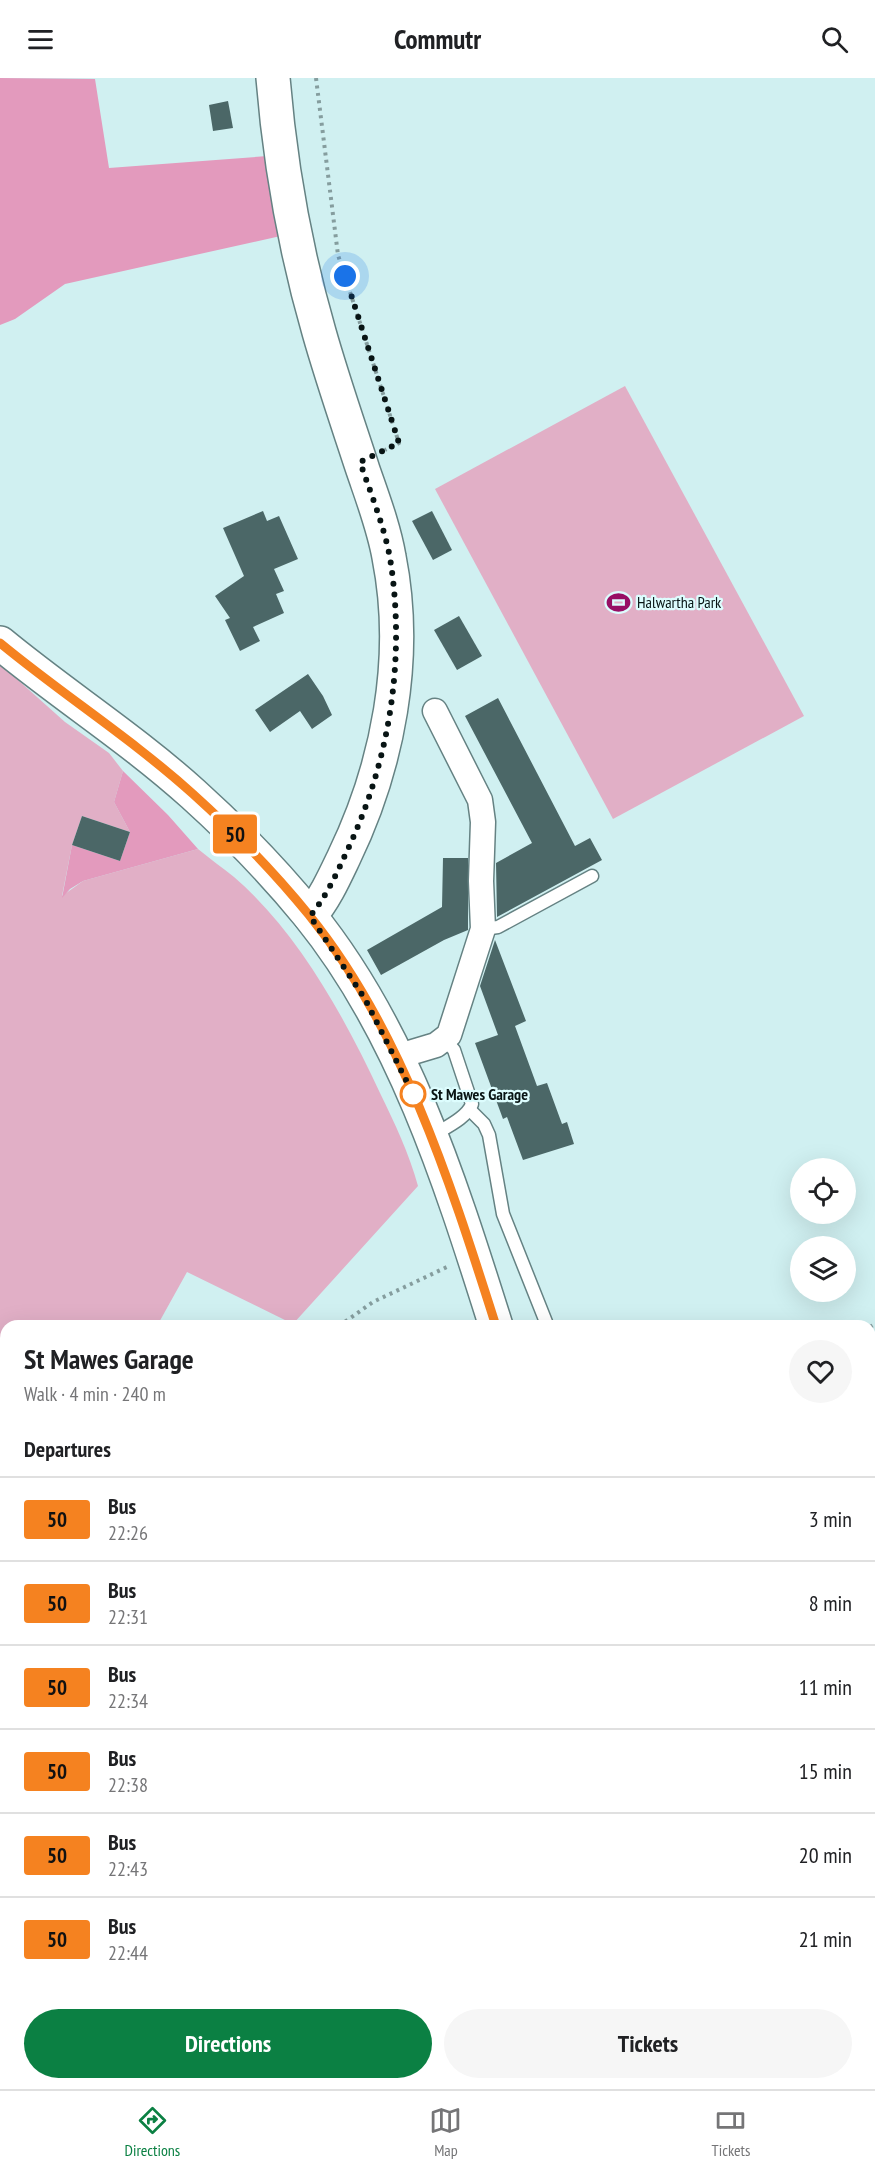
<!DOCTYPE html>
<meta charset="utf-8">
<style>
:root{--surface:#fff;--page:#f6f6f6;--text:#202124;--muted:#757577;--line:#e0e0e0;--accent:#0b8043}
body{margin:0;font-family:"PT Sans Narrow",sans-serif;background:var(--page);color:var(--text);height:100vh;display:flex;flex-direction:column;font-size:22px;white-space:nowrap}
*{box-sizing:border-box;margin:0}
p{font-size:20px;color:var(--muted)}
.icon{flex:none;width:33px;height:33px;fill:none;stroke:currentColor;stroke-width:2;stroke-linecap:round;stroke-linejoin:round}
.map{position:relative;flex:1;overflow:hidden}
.details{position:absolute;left:0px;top:1242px;width:876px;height:770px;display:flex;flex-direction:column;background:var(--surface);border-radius:18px 18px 0 0;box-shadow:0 6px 24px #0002}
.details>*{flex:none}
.badge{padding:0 12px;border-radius:4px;font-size:21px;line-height:39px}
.tools{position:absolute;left:790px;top:1080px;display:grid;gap:12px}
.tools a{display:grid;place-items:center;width:66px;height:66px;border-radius:50%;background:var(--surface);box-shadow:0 6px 24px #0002;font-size:30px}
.you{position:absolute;width:30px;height:30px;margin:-15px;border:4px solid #fff;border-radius:50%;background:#1a73e8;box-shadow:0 0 0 9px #1a73e833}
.map>.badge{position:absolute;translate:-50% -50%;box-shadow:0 0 0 3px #fff}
h2{padding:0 24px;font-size:22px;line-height:54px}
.round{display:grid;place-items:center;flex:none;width:63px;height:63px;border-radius:32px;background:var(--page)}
.summary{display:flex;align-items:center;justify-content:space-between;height:102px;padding:0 24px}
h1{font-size:28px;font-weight:700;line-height:45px}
.primary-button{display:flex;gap:12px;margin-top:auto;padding:12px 24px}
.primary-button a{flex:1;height:69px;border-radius:36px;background:var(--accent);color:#fff;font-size:24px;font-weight:700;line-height:69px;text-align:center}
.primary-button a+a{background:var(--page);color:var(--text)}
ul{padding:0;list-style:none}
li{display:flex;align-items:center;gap:18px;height:84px;padding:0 24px;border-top:2px solid var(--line)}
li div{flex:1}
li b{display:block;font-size:22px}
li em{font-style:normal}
li .badge{min-width:66px;font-weight:700;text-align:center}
header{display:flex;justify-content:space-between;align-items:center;height:78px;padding:0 24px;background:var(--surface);font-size:27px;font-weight:700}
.tab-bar{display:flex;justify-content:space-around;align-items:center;height:84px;border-top:2px solid var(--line);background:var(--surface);font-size:16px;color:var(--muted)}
.tab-bar a{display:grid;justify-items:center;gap:3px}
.tab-bar .active{color:var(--accent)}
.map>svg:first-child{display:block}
.green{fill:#e1afc6}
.forest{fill:#e39abd}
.building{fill:#4b6767}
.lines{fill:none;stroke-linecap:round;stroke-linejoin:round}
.lane-casing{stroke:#658283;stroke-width:15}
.street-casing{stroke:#658283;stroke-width:27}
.primary-casing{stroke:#658283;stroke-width:36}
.path{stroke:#859d9e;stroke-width:4;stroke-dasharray:3 4.5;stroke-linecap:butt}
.lane{stroke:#fff;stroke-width:12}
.street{stroke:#fff;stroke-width:24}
.primary{stroke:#fff;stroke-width:33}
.line-casing{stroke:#fff;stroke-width:14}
.line{stroke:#f58220;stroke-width:9}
.walk{stroke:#081414;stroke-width:6;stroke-dasharray:0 10.8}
.stop-dot{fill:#fff;stroke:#f58220;stroke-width:3}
.labels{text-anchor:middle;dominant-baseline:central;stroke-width:4.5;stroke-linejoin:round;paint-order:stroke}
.poi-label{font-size:16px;fill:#081414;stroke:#ddfdfe;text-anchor:start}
.stop-label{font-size:16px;font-weight:bold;fill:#081414;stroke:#ddfdfe;text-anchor:start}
</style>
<header><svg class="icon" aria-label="menu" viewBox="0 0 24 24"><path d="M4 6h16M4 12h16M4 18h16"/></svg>Commutr<svg class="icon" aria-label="search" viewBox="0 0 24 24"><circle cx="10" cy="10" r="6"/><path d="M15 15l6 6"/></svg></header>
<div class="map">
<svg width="875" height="2011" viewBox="0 0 875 2011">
<rect width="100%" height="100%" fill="#d0f0f1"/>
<g class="green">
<polygon points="625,308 804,638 613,741 435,411"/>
<path d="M0,586L65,644L109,675L123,693L114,724L130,754L82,738L72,767L62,818L83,803L198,771C210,781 223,790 234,799C298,854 345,940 380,1015C395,1046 409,1075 418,1108L293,1246L187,1194L157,1248H6V1315L0,1317Z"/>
<polygon points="6,1369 6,1514 0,1516 0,1372"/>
<polygon points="870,1919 875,1922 875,2011 635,2011 641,2006 870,2006"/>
<polygon points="157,2006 231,2006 234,2011 143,2011"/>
</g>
<g class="forest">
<polygon points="0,0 95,1 109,90 281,77 294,155 65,206 15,241 0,247"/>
<polygon points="123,693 168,737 198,771 83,803 70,811 62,820 72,767 120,783 130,754 114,724"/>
<polygon points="0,1862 6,1864 6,2006 157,2006 143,2011 0,2011"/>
</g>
<g class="building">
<polygon points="228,23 233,50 213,53 209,27"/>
<polygon points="263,433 267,443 279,438 298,481 274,491 284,513 276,516 284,535 253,549 260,563 240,573 225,542 230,540 215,518 244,498 223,450"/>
<polygon points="432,433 452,472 433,482 412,443"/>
<polygon points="459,538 482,578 457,592 434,552"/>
<polygon points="308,596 323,618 332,637 312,651 300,633 270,654 255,632"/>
<polygon points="498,620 575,768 590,760 602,782 497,839 496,785 532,765 465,638"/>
<polygon points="82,738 130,754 120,783 72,767"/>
<polygon points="443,780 468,780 468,852 444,862 381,897 367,872 442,829"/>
<polygon points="495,862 526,943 515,948 537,1008 547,1005 562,1046 567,1044 574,1066 523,1082 507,1039 503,1041 475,965 498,957 480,908"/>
</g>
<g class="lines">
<defs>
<g id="lane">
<polyline points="483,851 498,849 592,798"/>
<polyline points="470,1032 484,1046 489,1057 503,1136 546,1244"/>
<path d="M432,1058C444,1050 467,1040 472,1026L454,972L445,962"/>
</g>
<polyline id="street" points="396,979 436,967 449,957 483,851 481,803 483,744 480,722 435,633"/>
<g id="primary">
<path d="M273,0C280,86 295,171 319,254C332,300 348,346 363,392C373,421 384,450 389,479C409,580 388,688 344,779C334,800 325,820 310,838"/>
<path d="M0,565C63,617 132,661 193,716C234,753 274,794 309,837C404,954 451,1106 496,1248"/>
<polyline points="870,1879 875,1885"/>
</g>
</defs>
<use href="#lane" class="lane-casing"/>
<use href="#street" class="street-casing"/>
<use href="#primary" class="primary-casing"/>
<g class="path">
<polyline points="316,0 338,177 399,365 385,372"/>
<polyline points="339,1248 373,1224 449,1188"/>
<polyline points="870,1249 875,1246"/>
<polyline points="0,1643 6,1643"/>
<polyline points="870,1758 875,1766"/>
<polyline points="0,1892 6,1896"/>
<polyline points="26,2011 27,2006"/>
</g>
<use href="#lane" class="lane"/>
<use href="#street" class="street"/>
<use href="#primary" class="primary"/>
</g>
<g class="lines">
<defs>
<path id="line" d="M0,565C63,617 132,661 193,716C234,753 274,794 309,837C403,953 451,1107 496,1248"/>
</defs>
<use href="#line" class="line-casing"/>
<use href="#line" class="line"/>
<path class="walk" d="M345,198L399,365L360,384C371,416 384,448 390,480C406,580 390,684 346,775C336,797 326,819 310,838L365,921L413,1016"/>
</g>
<defs>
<symbol id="stadium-bare" viewBox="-9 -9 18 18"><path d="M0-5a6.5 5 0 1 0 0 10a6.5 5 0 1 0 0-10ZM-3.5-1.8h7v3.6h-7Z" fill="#970f65" stroke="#ddfdfe" stroke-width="2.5" paint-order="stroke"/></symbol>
</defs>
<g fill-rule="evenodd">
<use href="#stadium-bare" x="602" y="508" width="33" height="33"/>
</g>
<circle class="stop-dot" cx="413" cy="1016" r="12"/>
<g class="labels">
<g class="poi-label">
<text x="637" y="524">Halwartha Park</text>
</g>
<g class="stop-label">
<text x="431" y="1016">St Mawes Garage</text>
</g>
</g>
</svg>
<div class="tools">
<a><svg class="icon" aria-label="locate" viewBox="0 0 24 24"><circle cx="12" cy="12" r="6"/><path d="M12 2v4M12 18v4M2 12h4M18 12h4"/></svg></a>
<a><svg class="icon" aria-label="layers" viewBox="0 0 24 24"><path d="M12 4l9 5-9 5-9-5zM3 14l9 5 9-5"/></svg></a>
</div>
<div class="you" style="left:345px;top:198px"></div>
<b class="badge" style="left:235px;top:756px;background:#f58220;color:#111">50</b>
<section class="details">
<div class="summary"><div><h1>St Mawes Garage</h1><p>Walk · 4 min · 240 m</p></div><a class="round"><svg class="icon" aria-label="heart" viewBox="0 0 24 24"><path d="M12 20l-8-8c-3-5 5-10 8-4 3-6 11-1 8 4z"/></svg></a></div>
<h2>Departures</h2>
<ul>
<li><span class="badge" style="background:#f58220;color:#111">50</span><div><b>Bus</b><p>22:26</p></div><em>3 min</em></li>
<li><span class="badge" style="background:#f58220;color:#111">50</span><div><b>Bus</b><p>22:31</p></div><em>8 min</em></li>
<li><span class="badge" style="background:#f58220;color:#111">50</span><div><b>Bus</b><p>22:34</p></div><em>11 min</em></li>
<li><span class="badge" style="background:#f58220;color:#111">50</span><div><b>Bus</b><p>22:38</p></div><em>15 min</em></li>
<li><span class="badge" style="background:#f58220;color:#111">50</span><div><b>Bus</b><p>22:43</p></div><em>20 min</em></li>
<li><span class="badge" style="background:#f58220;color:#111">50</span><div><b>Bus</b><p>22:44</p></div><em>21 min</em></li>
</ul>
<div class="primary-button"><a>Directions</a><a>Tickets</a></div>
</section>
</div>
<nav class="tab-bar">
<a class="active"><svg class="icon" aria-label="directions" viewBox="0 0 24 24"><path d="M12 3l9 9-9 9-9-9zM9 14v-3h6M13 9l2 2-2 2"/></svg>Directions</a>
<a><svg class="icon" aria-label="map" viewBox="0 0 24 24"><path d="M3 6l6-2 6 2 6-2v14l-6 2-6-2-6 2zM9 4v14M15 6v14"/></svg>Map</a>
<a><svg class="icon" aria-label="tickets" viewBox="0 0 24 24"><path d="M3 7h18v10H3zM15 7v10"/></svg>Tickets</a>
</nav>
